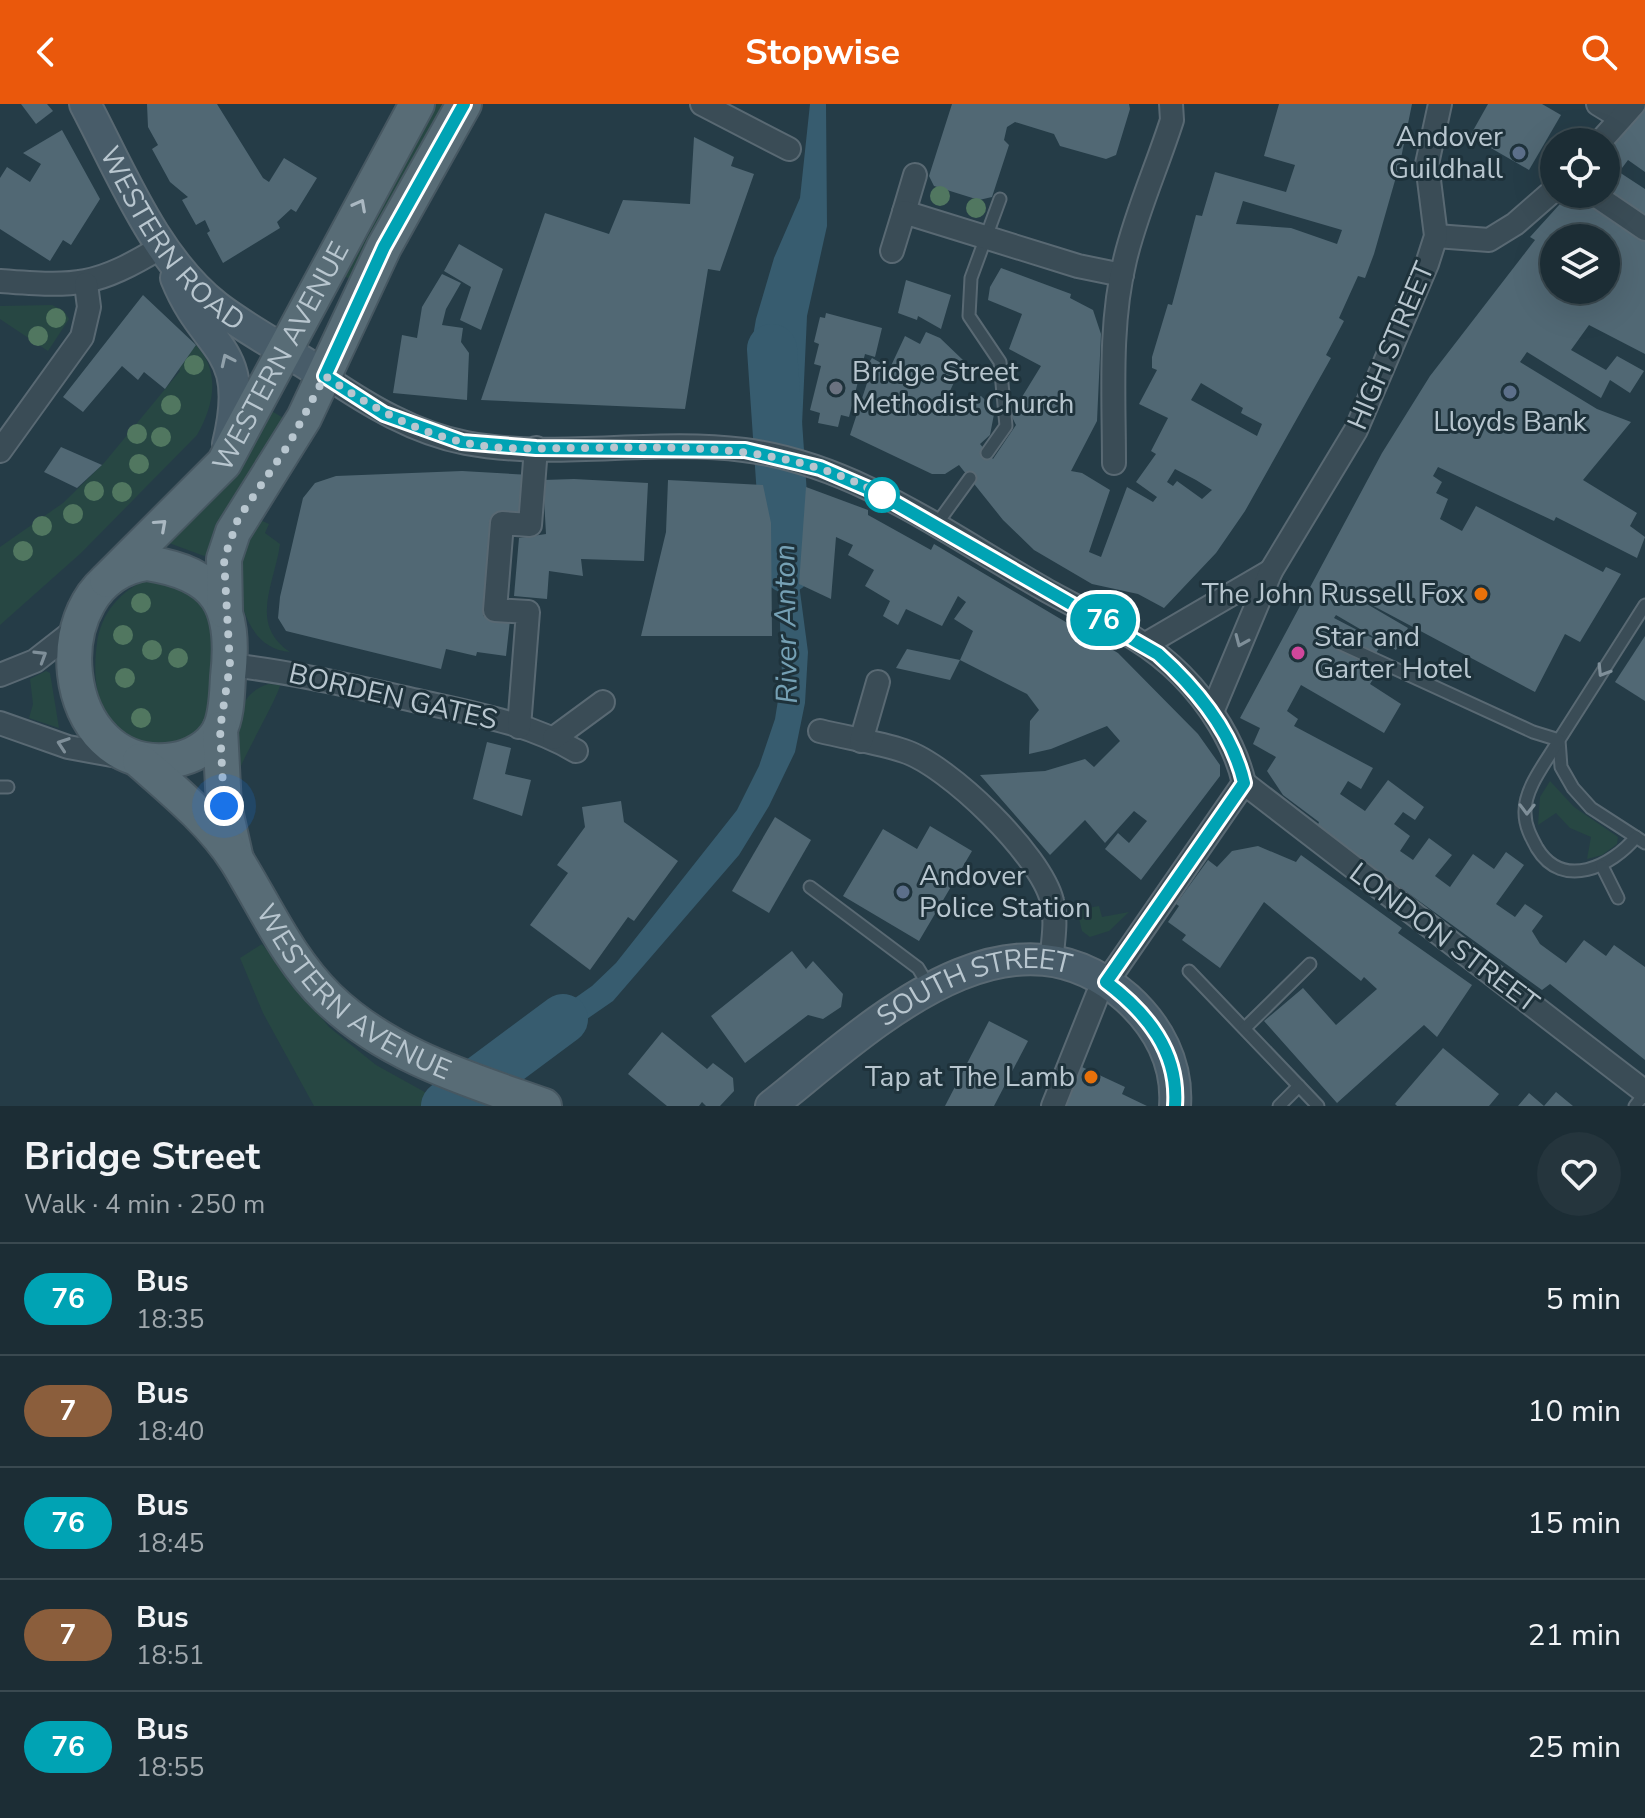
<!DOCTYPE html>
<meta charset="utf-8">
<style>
:root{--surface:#1c2d35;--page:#25353d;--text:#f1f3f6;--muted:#a0a8ad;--line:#3a4950;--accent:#ea580c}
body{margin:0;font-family:"Nunito Sans",sans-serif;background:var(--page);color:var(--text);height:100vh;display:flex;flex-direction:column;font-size:30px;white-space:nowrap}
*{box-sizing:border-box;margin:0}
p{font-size:26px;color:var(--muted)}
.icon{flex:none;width:44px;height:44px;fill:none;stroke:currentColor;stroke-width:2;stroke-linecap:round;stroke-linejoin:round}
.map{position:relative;height:1002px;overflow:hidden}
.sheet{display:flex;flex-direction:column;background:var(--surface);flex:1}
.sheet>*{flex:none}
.badge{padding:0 16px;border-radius:26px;font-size:28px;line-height:52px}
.controls{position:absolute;left:1540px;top:24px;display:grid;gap:16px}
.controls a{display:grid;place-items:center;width:80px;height:80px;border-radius:50%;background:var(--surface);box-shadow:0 8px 32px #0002,0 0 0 2px var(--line);font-size:40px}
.you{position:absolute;width:40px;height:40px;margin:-20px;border:6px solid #fff;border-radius:50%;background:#1a73e8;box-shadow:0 0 0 12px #1a73e833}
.map>.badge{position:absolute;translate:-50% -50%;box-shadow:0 0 0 4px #fff}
.round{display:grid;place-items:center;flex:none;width:84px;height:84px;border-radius:42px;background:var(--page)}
.headline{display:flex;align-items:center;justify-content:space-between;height:136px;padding:0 24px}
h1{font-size:38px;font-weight:700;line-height:60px}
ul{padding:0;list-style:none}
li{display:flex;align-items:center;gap:24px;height:112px;padding:0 24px;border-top:2px solid var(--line)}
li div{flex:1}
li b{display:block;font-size:30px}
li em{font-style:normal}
li .badge{min-width:88px;font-weight:700;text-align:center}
header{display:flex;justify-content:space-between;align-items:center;height:104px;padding:0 24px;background:var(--accent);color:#fff;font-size:36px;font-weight:700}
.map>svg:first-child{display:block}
.green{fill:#274743}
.water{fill:#375c6f}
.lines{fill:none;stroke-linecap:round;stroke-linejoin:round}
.river{stroke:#375c6f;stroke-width:50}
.building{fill:#516874;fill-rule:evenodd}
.lane-casing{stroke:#596973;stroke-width:15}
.street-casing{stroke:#596973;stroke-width:26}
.secondary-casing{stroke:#596973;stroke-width:34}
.primary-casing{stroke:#475862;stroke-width:38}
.lane{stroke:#3a4c56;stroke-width:11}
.street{stroke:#3a4c56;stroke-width:22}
.secondary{stroke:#485c69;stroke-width:30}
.primary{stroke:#586c76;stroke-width:34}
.tree{fill:#517760}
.oneway{stroke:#aab8c2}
.oneway2{stroke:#91a1ab}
.oneway3{stroke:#7f8f99}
.line-casing{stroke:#fff;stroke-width:18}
.line{stroke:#00a3b4;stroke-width:12}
.walk{stroke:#b8c6cf;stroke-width:8;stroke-dasharray:0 14.4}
.service-dot{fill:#5c6f8a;stroke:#1e323b;stroke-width:3}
.worship-dot{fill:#6b7280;stroke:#1e323b;stroke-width:3}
.stop-dot{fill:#fff;stroke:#00a3b4;stroke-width:4}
.food-dot{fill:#e8710a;stroke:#1e323b;stroke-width:3}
.hotel-dot{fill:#d1479c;stroke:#1e323b;stroke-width:3}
.labels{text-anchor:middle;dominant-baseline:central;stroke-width:6;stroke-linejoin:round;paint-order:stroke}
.poi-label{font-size:28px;fill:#b8c6cf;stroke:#1e323b;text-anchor:end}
.street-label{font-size:28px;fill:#b8c6cf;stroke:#1e323b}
.water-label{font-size:30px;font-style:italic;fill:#75a0b4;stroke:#1e323b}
</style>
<header><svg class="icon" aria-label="back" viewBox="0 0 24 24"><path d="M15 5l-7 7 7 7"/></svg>Stopwise<svg class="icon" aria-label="search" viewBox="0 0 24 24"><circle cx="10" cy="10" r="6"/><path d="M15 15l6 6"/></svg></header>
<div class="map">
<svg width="1645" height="1002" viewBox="0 0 1645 1002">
<rect width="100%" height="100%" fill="#253c47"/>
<g class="green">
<polygon points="434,0 451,0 352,176 338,169"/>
<polygon points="52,201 64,207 69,215 48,247 0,215 0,202"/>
<path d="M196,241C221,268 214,301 197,331L81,449L0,521V443L63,399L104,359L180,267L177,263Z"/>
<polygon points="270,306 285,315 229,400 208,450 204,452 169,439"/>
<path d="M256,414L269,420L265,429L280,440C275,479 248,520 290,548C247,545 234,491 240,455C243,441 251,427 256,414Z"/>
<path d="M148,475H162L205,498C208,509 214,522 215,533C216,551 210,610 200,624C190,637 177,640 162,640C103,640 90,589 97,539C101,509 121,486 148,475Z"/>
<polygon points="46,567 50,569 59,624 29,614 33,600 30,575"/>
<path d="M269,580L280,581C279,591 245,650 238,669C237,637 230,590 269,580Z"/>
<polygon points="1550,677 1574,703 1618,733 1617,740 1602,751 1587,755 1591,733 1570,724 1556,709 1538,721 1540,693"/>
<polygon points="1099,802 1102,813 1129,808 1109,827 1090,833 1082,827 1077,806"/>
<polygon points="262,840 329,923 376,961 450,1002 314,1002 263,909 240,854"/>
</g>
<g class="water">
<polygon points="810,0 826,0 827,122 807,212 802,321 773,312 749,255 756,215 774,154 800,94"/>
<polygon points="775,394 802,399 799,480 808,548 805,599 795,648 769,702 739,751 613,897 522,960 497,949 592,882 616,859 737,706 759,662 775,615 782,571"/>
</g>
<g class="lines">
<g class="river">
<polyline points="772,245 787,464"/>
<polyline points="446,1002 563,915"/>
</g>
</g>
<g class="building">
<polygon points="21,0 47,0 53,7 36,20"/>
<polygon points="147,0 217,0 263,74 269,78 284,54 317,74 296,108 291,105 277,118 280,124 223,159 207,129 210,127 205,116 196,121 182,96 188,93 170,78 152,45 158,41 148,23"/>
<polygon points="952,0 1129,0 1130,5 1116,51 1106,55 1060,42 1054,30 1015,18 1007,23 1004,36 1009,41 992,93 979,96 934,82 929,72"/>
<path d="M1279,0H1412L1400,59L1374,150L1365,174L1358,172L1339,214L1344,217L1326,251L1331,254L1245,407L1216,449L1164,504L1138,490L1092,480L1034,446L1003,416L959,361L945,370H932L850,331L869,273L862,269L872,254L890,264L905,232L920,240L926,228L940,234L964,257L949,289L963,305L981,292L995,305L990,331L980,340L993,355L1016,321L1011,311L1041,262L1009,245L1022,210L988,196L990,183L1001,164L1071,190L1070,194L1093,206L1101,230L1097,317L1071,367L1082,369L1110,386L1089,448L1101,453L1127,383L1153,398L1157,393L1136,378L1156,350L1151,347L1168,314L1139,300L1157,266L1152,264V253L1168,200L1172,201L1196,111L1202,112L1215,68L1286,88L1295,61L1264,52ZM1243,97L1342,126L1337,140L1291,124L1236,120ZM1201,279L1243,304L1241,309L1262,320L1257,332L1191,296ZM1175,365L1196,376L1212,386L1202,395L1177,377L1173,382L1167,378Z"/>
<polygon points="1488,0 1542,0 1561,11 1529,66 1470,32"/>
<polygon points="1645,4 1645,68 1628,56 1619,68 1645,85 1645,114 1606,89 1606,46"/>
<polygon points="62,26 100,95 71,141 63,136 50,157 0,125 0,74 7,63 30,78 41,60 23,49"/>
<polygon points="694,33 734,53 731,62 754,70 720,167 708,165 685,305 481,296 545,109 609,130 623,96 690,100"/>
<path d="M1569,90H1600L1645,131V250L1589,221L1571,246L1606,266L1617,252L1644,267L1630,289L1610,276L1601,294L1527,248L1520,258L1597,305L1631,318L1583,376L1637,409L1630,422L1645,433L1637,454L1556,413L1554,417L1438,363L1433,372L1442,378L1436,389L1448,395L1440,415L1462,427L1476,402L1603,468L1606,463L1621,470L1580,538L1565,530L1535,588L1336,482L1408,524L1396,546L1336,511L1334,514L1382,539L1375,551L1336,543L1378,567L1370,580L1401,600L1384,629L1301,581L1287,607L1298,615L1294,622L1373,664L1361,685L1348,677L1340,690L1365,707L1388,676L1424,703L1415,716L1403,708L1394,720L1410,732L1400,747L1413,756L1429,734L1452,751L1435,772L1450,783L1473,750L1494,765L1506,748L1524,761L1496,800L1515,813L1525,800L1543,812L1532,827L1540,840L1566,859L1584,836L1606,852L1614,841L1645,863V956L1550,880L1542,886L1317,723L1319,718L1283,691L1267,667L1276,653L1253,640L1260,624L1240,614L1382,349L1430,272L1535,136L1530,133ZM1554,134H1606V186H1554Z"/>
<polygon points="459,140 503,165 481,226 460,216 471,183 444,167"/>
<polygon points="442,170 461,179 446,205 442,221 463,224 461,238 469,249 467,296 393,289 402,231 417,234 422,203"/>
<polygon points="906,176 951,191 941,225 918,212 917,216 898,209"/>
<polygon points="143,191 196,241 165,285 144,268 138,276 122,262 83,308 63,293"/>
<polygon points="826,209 882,224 875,253 865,250 849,313 841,311 838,323 818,319 820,309 810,306 821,262 814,260 819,240 814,238 820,213 825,214"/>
<polygon points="61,343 102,361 77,384 44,368"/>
<polygon points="462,367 530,371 528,414 496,412 487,479 483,512 510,516 506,552 477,548 476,552 446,545 441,565 286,527 278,514 280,493 303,394 315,379 336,372"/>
<polygon points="574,375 648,379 644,457 581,455 583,472 549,467 547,495 514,492 519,434 546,430 543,376"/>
<polygon points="668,376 763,381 771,419 772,532 641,532 666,428"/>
<polygon points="806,383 868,406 868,411 931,446 934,440 1118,549 1198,630 1220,661 1220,672 1141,776 1105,745 1118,729 1129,739 1147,717 1134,707 1105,739 1085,716 1050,751 980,671 1045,667 1085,655 1094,663 1120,637 1107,622 1051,645 1029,650 1030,617 1039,606 1027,590 960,556 973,527 954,515 966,498 958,492 942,522 906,505 898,521 883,512 890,497 865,482 874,466 848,451 853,441 836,433 831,495 799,480"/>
<polygon points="1645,532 1645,597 1615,578"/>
<polygon points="907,545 960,556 950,576 896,564"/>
<polygon points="487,638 511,644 505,670 531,676 522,712 473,695"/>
<polygon points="621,697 624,718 678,757 634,817 628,813 590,866 530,821 568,769 557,761 585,723 582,703"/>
<polygon points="775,713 811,736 769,809 732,787"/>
<polygon points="930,722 972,747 919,837 843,792 883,725 917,745"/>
<polygon points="1258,742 1296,758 1301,751 1402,824 1398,829 1472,881 1437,933 1424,921 1337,999 1264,917 1303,884 1336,921 1377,885 1364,873 1361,877 1264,798 1220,864 1182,836 1186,831 1168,818 1179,802 1176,800 1208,756 1217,763 1232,747"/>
<polygon points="792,847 806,865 813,857 843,890 841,903 823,915 808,911 745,959 711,912"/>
<polygon points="989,917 1028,937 994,1002 945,1002"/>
<polygon points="662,928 707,965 713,959 733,974 734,987 720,1002 706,1002 702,998 699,1002 667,1002 628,970"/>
<polygon points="1443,944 1499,990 1489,1002 1397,1002 1395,1000"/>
<polygon points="1082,963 1125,983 1122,990 1147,1002 1063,1002"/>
<polygon points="1556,988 1573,1002 1518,1002 1529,989 1544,1002"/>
</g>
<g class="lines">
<defs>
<g id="lane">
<polyline points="987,349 1006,322 1000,258 969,212 971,174 1000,95"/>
<polyline points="936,421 970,374"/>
<polyline points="1645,501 1559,636 1561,663 1573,684 1591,704 1645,739"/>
<path d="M1339,539L1533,628L1559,636C1547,657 1524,684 1525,709C1525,722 1531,733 1537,744C1563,787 1612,762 1636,733"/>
<polyline points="0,683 8,683"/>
<polyline points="1602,762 1618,794"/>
<polyline points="810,783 918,864 930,884"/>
<polyline points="1189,867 1299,982 1279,1002"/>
<polyline points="1245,924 1310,860"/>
<polyline points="1299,982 1318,1002"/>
<polyline points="1635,1002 1645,989"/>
</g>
<g id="street">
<polyline points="702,0 789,45"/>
<polyline points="1598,0 1621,14"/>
<polyline points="1600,38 1634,0"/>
<polyline points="1598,93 1645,125"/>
<polyline points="904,108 915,71"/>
<polyline points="1436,132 1489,136 1515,120 1554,86"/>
<polyline points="892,147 904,108 1078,162 1122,171"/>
<path d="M0,177C78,183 95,183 163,142"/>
<path d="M325,272C368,301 414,329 466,339C557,356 653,334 744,346C855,360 949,431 1044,485C1091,512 1142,531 1181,571C1210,600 1235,640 1244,679"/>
<polyline points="0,347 82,233 89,203 86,180"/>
<path d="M1114,359C1114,293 1109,221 1125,156C1136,109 1157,63 1172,16L1171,0"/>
<polyline points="1146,540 1271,467"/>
<path d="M230,561C294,568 355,583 418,597C471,609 529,619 576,647"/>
<polyline points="0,571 35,557 76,525"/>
<polyline points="1212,608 1271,467 1356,326 1427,160 1436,132 1427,60 1440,0"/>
<polyline points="0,619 68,643 123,653"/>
<polyline points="519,623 528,508 495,506 502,419 530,421 536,344"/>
<path d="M820,627C848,634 877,638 904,647C948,661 1041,751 1052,797C1057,816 1053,838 1051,858"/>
<polyline points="554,634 603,598"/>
<polyline points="861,637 878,578"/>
<polyline points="1244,679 1645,988"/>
<polyline points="1053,1002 1097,892 1244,679"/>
</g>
<g id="secondary">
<path id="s1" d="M85,0C121,68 155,155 217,203C251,229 290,248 325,272"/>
<path d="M176,174C206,249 252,241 228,340"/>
<path id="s2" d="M771,1002C866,927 1006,787 1127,894C1158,922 1178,959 1175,1002"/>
</g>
<g id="primary">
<path d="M147,459C219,470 236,502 228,573C227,590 227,612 219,627C210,643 192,653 174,656C55,674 38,474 147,459Z"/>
<path id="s3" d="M107,476L224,359L417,0"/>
<polyline points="225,507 224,455 233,428 304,314 384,143 464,0"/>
<polyline points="220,625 224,702 235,751"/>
<path id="s4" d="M140,657C173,686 213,719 237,757C266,804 288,855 328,894C388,952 468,975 544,1002"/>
</g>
</defs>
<use href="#lane" class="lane-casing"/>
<use href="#street" class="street-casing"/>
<use href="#secondary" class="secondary-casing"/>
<use href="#primary" class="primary-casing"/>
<use href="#lane" class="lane"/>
<use href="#street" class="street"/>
<use href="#secondary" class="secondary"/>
<use href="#primary" class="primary"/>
</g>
<g class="tree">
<circle cx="940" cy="92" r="10"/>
<circle cx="976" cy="104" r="10"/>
<circle cx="56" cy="214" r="10"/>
<circle cx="38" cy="232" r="10"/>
<circle cx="194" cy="261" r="10"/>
<circle cx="171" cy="301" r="10"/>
<circle cx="137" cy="330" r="10"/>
<circle cx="161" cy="333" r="10"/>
<circle cx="139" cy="360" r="10"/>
<circle cx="94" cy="387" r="10"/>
<circle cx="122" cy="388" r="10"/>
<circle cx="73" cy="410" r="10"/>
<circle cx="42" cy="422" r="10"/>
<circle cx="23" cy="447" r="10"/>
<circle cx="141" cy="499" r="10"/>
<circle cx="123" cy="531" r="10"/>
<circle cx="152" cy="546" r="10"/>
<circle cx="178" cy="554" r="10"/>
<circle cx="125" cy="574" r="10"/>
<circle cx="141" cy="614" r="10"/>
</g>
<defs><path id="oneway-chevron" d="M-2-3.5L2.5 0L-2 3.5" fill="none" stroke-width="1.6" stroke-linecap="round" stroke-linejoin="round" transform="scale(2)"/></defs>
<g class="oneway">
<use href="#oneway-chevron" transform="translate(360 101) rotate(-62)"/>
<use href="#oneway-chevron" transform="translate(161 421) rotate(-42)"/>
</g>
<use class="oneway2" href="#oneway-chevron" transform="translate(227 256) rotate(-115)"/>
<g class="oneway3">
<use href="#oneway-chevron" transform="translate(1241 537) rotate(113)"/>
<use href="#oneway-chevron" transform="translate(41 552) rotate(-32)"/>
<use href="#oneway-chevron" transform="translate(1603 567) rotate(122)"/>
<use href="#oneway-chevron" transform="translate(63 640) rotate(-161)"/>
<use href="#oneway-chevron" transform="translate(1527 705) rotate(91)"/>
</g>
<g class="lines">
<defs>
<path id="line" d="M464,0L384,143L325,272L384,310L462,338L536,344L745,346L820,364L878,389L1158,550C1197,585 1232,627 1244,679L1106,878C1147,909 1179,948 1175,1002"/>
</defs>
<use href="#line" class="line-casing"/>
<use href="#line" class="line"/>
<path class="walk" d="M224,702L220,625L230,561L224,455L238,415L289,340L325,272C368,301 411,326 462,338C498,347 541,344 578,344C685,343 784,338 882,391"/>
</g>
<g class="service-dot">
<circle cx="1519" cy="49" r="8"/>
<circle cx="1510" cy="288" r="8"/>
<circle cx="903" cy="788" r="8"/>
</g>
<circle class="worship-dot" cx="836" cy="284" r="8"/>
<circle class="stop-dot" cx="882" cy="391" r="16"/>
<g class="food-dot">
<circle cx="1481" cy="490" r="8"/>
<circle cx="1091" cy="973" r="8"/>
</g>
<circle class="hotel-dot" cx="1298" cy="549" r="8"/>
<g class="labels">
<g class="poi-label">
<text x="1503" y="33">Andover<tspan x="1503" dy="32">Guildhall</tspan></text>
<text x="852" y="268" text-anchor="start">Bridge Street<tspan x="852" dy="32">Methodist Church</tspan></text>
<text x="1510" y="318" text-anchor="middle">Lloyds Bank</text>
<text x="1465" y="490">The John Russell Fox</text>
<text x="1314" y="533" text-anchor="start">Star and<tspan x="1314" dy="32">Garter Hotel</tspan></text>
<text x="919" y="772" text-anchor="start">Andover<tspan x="919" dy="32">Police Station</tspan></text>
<text x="1075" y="973">Tap at The Lamb</text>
</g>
<g class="street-label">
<text stroke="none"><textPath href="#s1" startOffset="162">WESTERN ROAD</textPath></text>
<text transform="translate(1391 242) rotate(-67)">HIGH STREET</text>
<text stroke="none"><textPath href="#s3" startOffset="286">WESTERN AVENUE</textPath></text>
<text transform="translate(393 593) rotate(13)">BORDEN GATES</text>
<text transform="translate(1444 834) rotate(37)">LONDON STREET</text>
<text stroke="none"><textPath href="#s4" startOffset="320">WESTERN AVENUE</textPath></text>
<text stroke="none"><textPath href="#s2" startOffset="242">SOUTH STREET</textPath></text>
</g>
<g class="water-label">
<text transform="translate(786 520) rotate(-91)">River Anton</text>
</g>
</g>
</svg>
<div class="controls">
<a><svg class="icon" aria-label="locate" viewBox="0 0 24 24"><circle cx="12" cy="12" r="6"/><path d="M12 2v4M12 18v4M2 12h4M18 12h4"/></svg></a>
<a><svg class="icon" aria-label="layers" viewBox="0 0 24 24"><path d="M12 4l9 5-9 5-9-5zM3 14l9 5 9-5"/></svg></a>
</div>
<div class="you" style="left:224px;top:702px"></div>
<b class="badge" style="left:1103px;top:516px;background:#00a3b4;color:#fff">76</b>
</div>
<section class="sheet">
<div class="headline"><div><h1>Bridge Street</h1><p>Walk · 4 min · 250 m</p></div><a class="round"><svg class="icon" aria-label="heart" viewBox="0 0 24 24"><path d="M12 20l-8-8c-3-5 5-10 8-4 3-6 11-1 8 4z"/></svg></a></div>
<ul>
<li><span class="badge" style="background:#00a3b4;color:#fff">76</span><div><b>Bus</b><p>18:35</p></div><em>5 min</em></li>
<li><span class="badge" style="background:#8b5e3c;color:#fff">7</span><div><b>Bus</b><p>18:40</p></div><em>10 min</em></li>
<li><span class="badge" style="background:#00a3b4;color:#fff">76</span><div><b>Bus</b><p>18:45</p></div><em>15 min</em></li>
<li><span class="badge" style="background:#8b5e3c;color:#fff">7</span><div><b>Bus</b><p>18:51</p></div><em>21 min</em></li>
<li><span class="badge" style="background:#00a3b4;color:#fff">76</span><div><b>Bus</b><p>18:55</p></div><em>25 min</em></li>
</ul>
</section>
